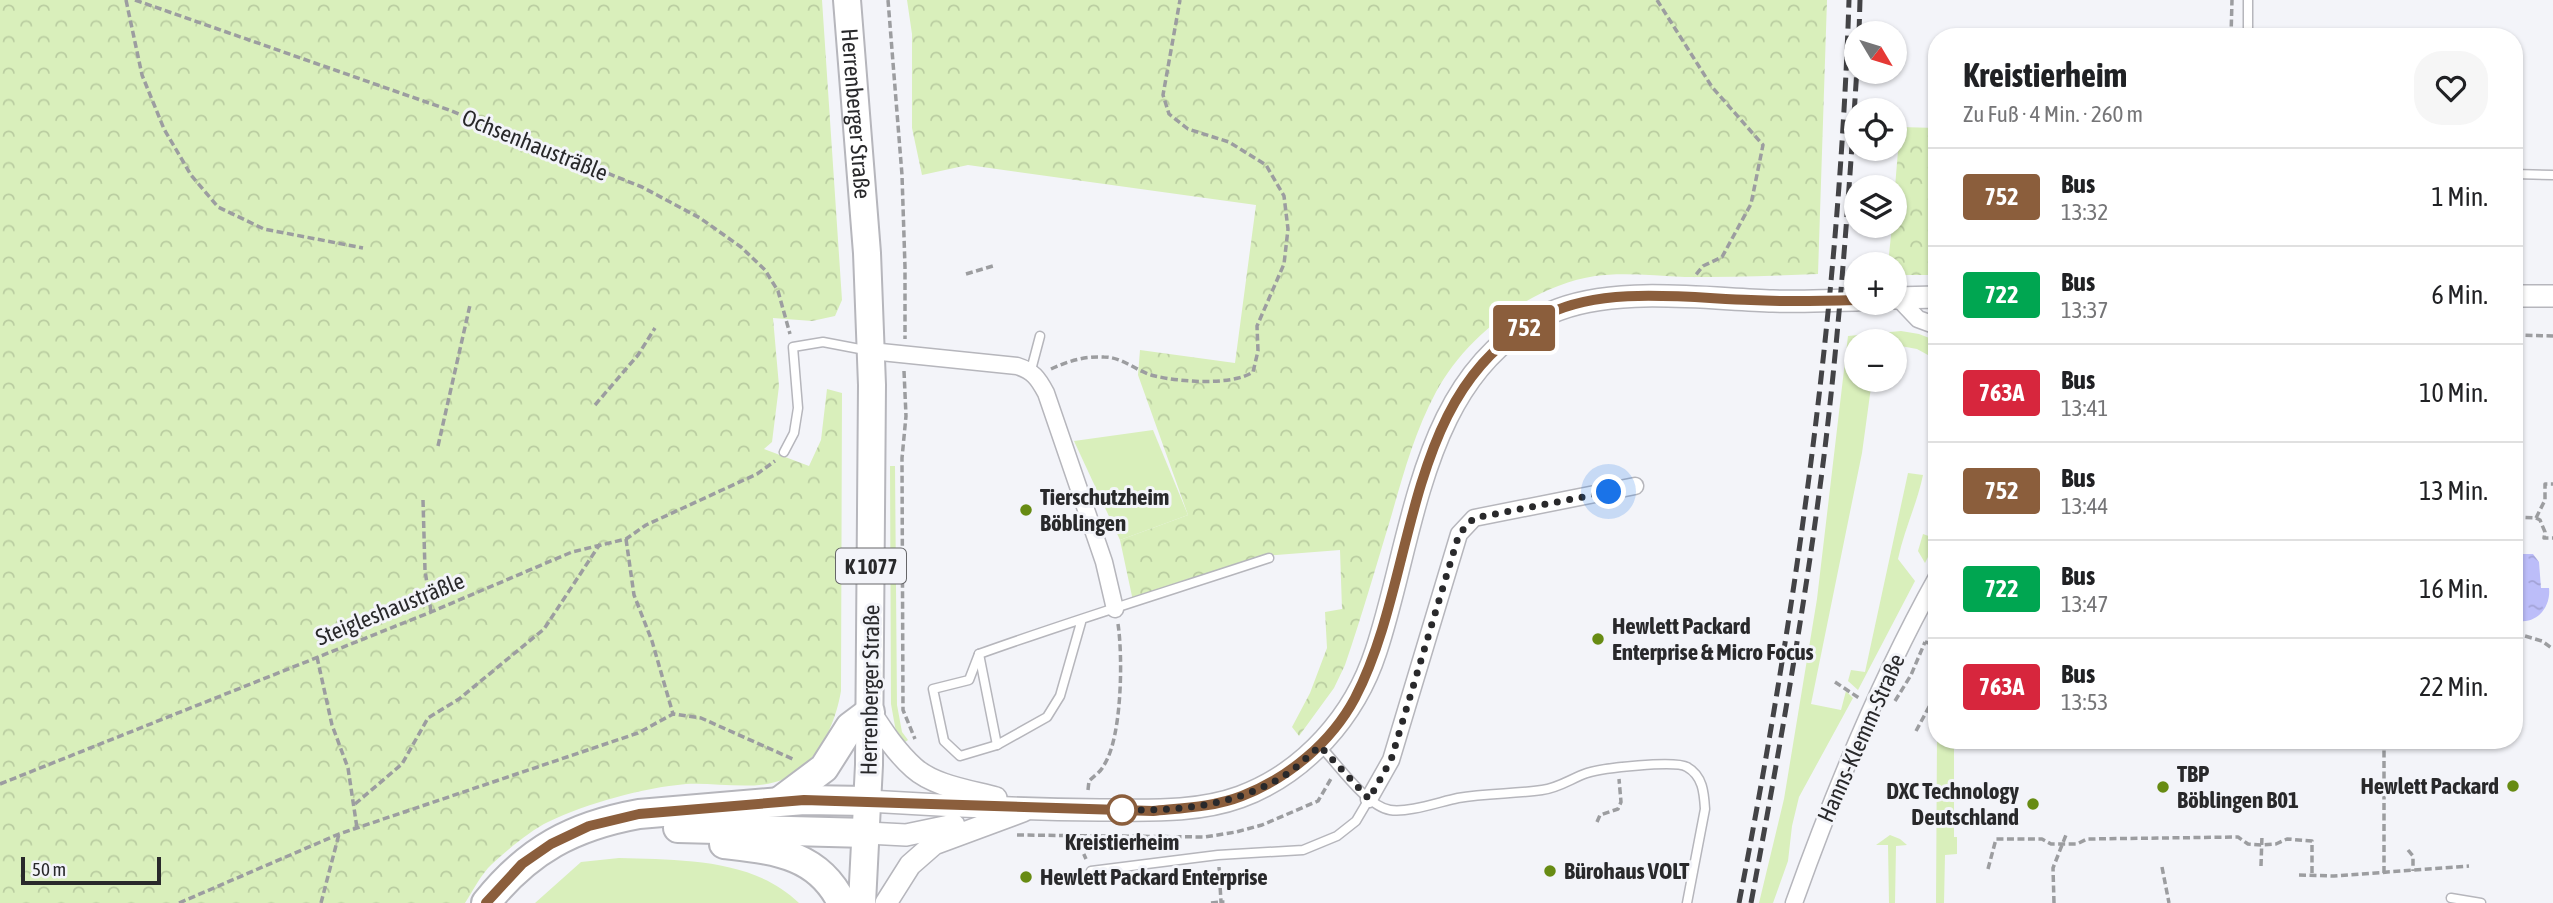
<!DOCTYPE html>
<html lang="de">
<meta charset="utf-8">
<style>
:root{--surface:#fff;--page:#f6f6f6;--text:#202124;--muted:#757577;--line:#e0e0e0}
body{margin:0;font-family:"Asap Condensed",sans-serif;background:var(--page);color:var(--text);height:100vh;display:flex;flex-direction:column;font-size:26px;white-space:nowrap}
*{box-sizing:border-box;margin:0}
p{font-size:23px;color:var(--muted)}
.icon{flex:none;width:38px;height:38px;fill:none;stroke:currentColor;stroke-width:2;stroke-linecap:round;stroke-linejoin:round}
.map{position:relative;flex:1;overflow:hidden}
.panel{position:absolute;left:1928px;top:28px;width:595px;height:721px;display:flex;flex-direction:column;background:var(--surface);border-radius:28px;box-shadow:0 2px 5px #0004}
.panel>*{flex:none}
.badge{padding:0 14px;border-radius:5px;font-size:24px;line-height:46px}
.needle{width:46px;rotate:128deg}
.controls{position:absolute;left:1844px;top:21px;display:grid;gap:14px}
.controls a{display:grid;place-items:center;width:63px;height:63px;border-radius:50%;background:var(--surface);box-shadow:0 2px 5px #0004;font-size:35px}
.scale{position:absolute;left:21px;bottom:18px;width:140px;box-sizing:border-box;padding-left:7px;border:4px solid #29292b;border-top:0;font-size:19px;line-height:24px;white-space:nowrap;color:#29292b;-webkit-text-stroke:5px #f3f4f9;paint-order:stroke}
.you{position:absolute;width:35px;height:35px;margin:-18px;border:5px solid #fff;border-radius:50%;background:#1a73e8;box-shadow:0 0 0 10px #1a73e833}
.map>.badge{position:absolute;translate:-50% -50%;box-shadow:0 0 0 4px #fff}
.round{display:grid;place-items:center;flex:none;width:74px;height:74px;border-radius:28px;background:var(--page)}
.summary{display:flex;align-items:center;justify-content:space-between;height:119px;padding:0 35px}
h1{font-size:33px;font-weight:700;line-height:52px}
ul{padding:0;list-style:none}
li{display:flex;align-items:center;gap:21px;height:98px;padding:0 35px;border-top:2px solid var(--line)}
li div{flex:1}
li b{display:block;font-size:26px}
li em{font-style:normal}
li .badge{min-width:77px;font-weight:700;text-align:center}
.map>svg:first-child{display:block}
.green{fill:#d9efbb}
.forest{fill:url(#forest-crowns)}
.water{fill:url(#water-ripples)}
.lines{fill:none;stroke-linecap:round;stroke-linejoin:round}
.service-casing{stroke:#b6b6bc;stroke-width:11}
.minor-casing{stroke:#b6b6bc;stroke-width:19}
.tertiary-casing{stroke:#b6b6bc;stroke-width:24}
.primary-casing{stroke:#b6b6bc;stroke-width:30}
.trunk-casing{stroke:#b6b6bc;stroke-width:32}
.path{stroke:#9c9da0;stroke-width:3.5;stroke-dasharray:7 3.5;stroke-linecap:butt}
.service{stroke:#fff;stroke-width:8}
.minor{stroke:#fff;stroke-width:16}
.tertiary{stroke:#fff;stroke-width:21}
.primary{stroke:#fff;stroke-width:26}
.trunk{stroke:#fff;stroke-width:28}
.rail{stroke:#434346;stroke-width:5;stroke-dasharray:14 7;stroke-linecap:butt}
.line-casing{stroke:#fff;stroke-width:16}
.line{stroke:#8b5e3c;stroke-width:10}
.walk{stroke:#29292b;stroke-width:7;stroke-dasharray:0 12.6}
.poi-dot{fill:#678b13;stroke:#f3f4f9;stroke-width:2.5}
.stop-dot{fill:#fff;stroke:#8b5e3c;stroke-width:3.5}
.labels{text-anchor:middle;dominant-baseline:central;stroke-width:6;stroke-linejoin:round;paint-order:stroke}
.shield{fill:#f3f4f9;stroke:#666669;stroke-width:2}
.shield-label{font-size:21px;font-weight:bold;fill:#29292b}
.street-label{font-size:23px;fill:#29292b;stroke:#f3f4f9}
.poi-label{font-size:23px;font-weight:bold;fill:#29292b;stroke:#f3f4f9;text-anchor:start}
.stop-label{font-size:23px;font-weight:bold;fill:#29292b;stroke:#f3f4f9}
</style>
<div class="map">
<svg width="2553" height="903" viewBox="0 0 2553 903">
<defs>
<pattern id="forest-crowns" width="20" height="18" patternUnits="userSpaceOnUse" patternTransform="scale(1.75)"><rect width="20" height="18" fill="#d9efbb"/><path d="M2 6a3 3 0 1 1 6 0M12 15a3 3 0 1 1 6 0" fill="none" stroke="#bacda1"/></pattern>
<pattern id="water-ripples" width="26" height="14" patternUnits="userSpaceOnUse" patternTransform="scale(1.75)"><rect width="26" height="14" fill="#bcbdf9"/><path d="M2 4q2-2 4 0t4 0M15 11q2-2 4 0t4 0" fill="none" stroke="#a2a2d6"/></pattern>
</defs>
<rect width="100%" height="100%" fill="#f3f4f9"/>
<g class="green">
<polygon points="1901,331 1919,334 1937,341 1937,360 1917,349 1895,345 1895,341 1857,341 1857,380 1872,380 1862,453 1811,704 1841,710 1846,691 1853,698 1799,797 1792,826 1788,861 1773,903 1759,903 1784,799 1817,599 1848,336"/>
<polygon points="1153,430 1188,515 1120,540 1074,441"/>
<polygon points="890,466 895,466 897,705 902,732 908,740 902,744 896,732 891,704"/>
<path d="M1908,473L1923,475C1917,504 1904,530 1898,559L1915,581L1858,690L1848,681L1851,670L1865,672Z"/>
<polygon points="1923,534 1937,539 1925,563 1918,551"/>
<polygon points="1937,705 1937,740 1954,740 1954,837 1957,837 1957,854 1945,855 1944,903 1936,903 1937,736 1934,717"/>
<polygon points="1890,835 1900,839 1907,845 1896,846 1895,903 1889,903 1888,845 1876,845"/>
<path d="M619,858C680,860 753,858 799,903H535L581,862Z"/>
</g>
<g class="forest">
<path d="M0,0H822L842,300L835,316L812,321L773,318L779,386L772,442L764,449L809,466L821,440L827,389L842,393L841,691C835,725 819,761 786,778C758,792 717,782 686,784C642,788 588,803 548,822C531,830 506,851 492,864C481,874 473,891 465,903H0Z"/>
<path d="M907,0H1827L1818,274C1774,276 1730,277 1685,277C1656,276 1624,272 1595,276C1531,286 1466,336 1436,392C1415,431 1403,475 1391,517C1376,566 1362,616 1345,665L1334,688L1299,736L1292,727L1310,693L1327,648L1325,612L1342,609L1340,550L1262,556L1133,601L1120,540L1188,515L1138,375L1140,350L1235,363L1256,205L968,165L922,175L912,128V34Z"/>
<polygon points="1900,127 1937,128 1937,275 1895,275 1895,264 1888,264 1892,226 1895,226 1895,187"/>
</g>
<path class="water" d="M2522,554H2533L2539,562L2541,588H2549C2551,605 2539,623 2520,621L2515,611V559Z"/>
<g class="lines">
<defs>
<g id="service">
<polyline points="2248,37 2248,0"/>
<polyline points="2515,174 2553,175"/>
<polyline points="1031,370 1040,336"/>
<polyline points="784,452 794,433 798,408 793,347 823,342 865,350"/>
<path d="M1082,619L1060,696L1047,717L997,745L960,756L944,741L933,689L969,680L979,654C1074,620 1172,590 1269,558"/>
<polyline points="979,654 997,745"/>
<path d="M1320,746C1337,763 1366,806 1390,810C1408,813 1439,802 1458,798C1486,793 1514,794 1542,790C1559,788 1572,778 1587,773C1602,768 1675,760 1687,767C1703,776 1704,793 1705,809L1687,903"/>
<polyline points="1091,871 1218,855 1303,850 1337,836 1356,821 1369,799"/>
<polyline points="2451,898 2481,903"/>
</g>
<g id="minor">
<polyline points="1898,298 1918,319 1937,326"/>
<path d="M871,351L1017,366C1033,371 1038,378 1046,393L1104,562L1115,609"/>
<polyline points="1369,799 1391,760 1459,534 1474,518 1635,486"/>
<path d="M1794,903C1834,791 1879,681 1937,577"/>
</g>
<g id="tertiary">
<polyline points="2515,296 2553,296"/>
<polyline points="1895,298 1937,297"/>
<path d="M870,712C883,732 896,752 914,768C934,786 970,791 996,798"/>
<path d="M868,801C945,806 1023,809 1100,810C1147,810 1196,813 1240,797C1305,773 1355,716 1376,651C1415,534 1421,371 1550,313C1612,285 1705,299 1773,301C1801,302 1829,300 1857,300"/>
<polyline points="867,833 906,835 954,825"/>
<polyline points="886,903 910,865 934,844 1023,811"/>
</g>
<g id="primary">
<path id="s1" d="M847,0L867,253L872,385L869,765L862,903"/>
</g>
<g id="trunk">
<polyline points="780,801 824,768 850,727 870,712"/>
<polyline points="678,828 867,833"/>
<path d="M724,844C773,850 818,853 842,903"/>
<path d="M486,903C528,850 573,826 639,814L804,800L868,801"/>
</g>
</defs>
<use href="#service" class="service-casing"/>
<use href="#minor" class="minor-casing"/>
<use href="#tertiary" class="tertiary-casing"/>
<use href="#primary" class="primary-casing"/>
<use href="#trunk" class="trunk-casing"/>
<g class="path">
<polyline points="126,0 142,75 164,129 191,175 218,207 264,229 363,248"/>
<polyline points="135,0 449,110 642,187 700,218 741,247 765,270 778,291 790,334"/>
<polyline points="888,0 902,175 905,267 905,339"/>
<polyline points="1657,0 1712,87 1763,145 1751,204 1722,257 1703,266 1694,277"/>
<polyline points="2231,37 2232,0"/>
<polyline points="966,274 996,265"/>
<polyline points="2515,335 2553,336"/>
<path d="M1051,369C1068,361 1085,356 1104,357C1123,357 1137,372 1155,376C1181,382 1231,386 1253,372L1258,351L1257,326L1284,264L1288,229L1284,196L1266,165L1229,142L1188,129L1169,114L1163,95L1180,0"/>
<polyline points="904,371 906,416 902,458 903,710 915,739"/>
<polyline points="595,405 638,355 655,328"/>
<polyline points="438,446 470,305"/>
<polyline points="423,500 425,570 431,612"/>
<polyline points="2515,517 2536,518 2545,500 2545,484 2553,484"/>
<polyline points="2536,518 2540,520 2545,532 2544,538 2553,538"/>
<polyline points="626,539 634,595 652,641 673,714"/>
<polyline points="2515,633 2542,641 2553,649"/>
<polyline points="1925,642 1937,645"/>
<polyline points="317,657 332,725 348,768 357,828"/>
<polyline points="1835,682 1859,698"/>
<polyline points="1895,701 1911,675 1925,642"/>
<polyline points="1916,731 1937,692"/>
<polyline points="2384,740 2384,873"/>
<polyline points="0,784 431,612 572,552 626,539 646,525 757,474 775,461"/>
<path d="M1088,790L1089,781C1094,776 1101,772 1104,765C1122,738 1123,657 1118,624"/>
<polyline points="355,804 402,764 428,718 459,699 544,629 600,544"/>
<polyline points="1597,822 1600,815 1618,809 1621,802 1619,779"/>
<polyline points="1017,835 1205,837 1236,832 1262,825 1318,801 1332,777"/>
<polyline points="1075,835 1086,859"/>
<polyline points="2408,850 2413,856 2413,871"/>
<polyline points="2261,866 2262,835"/>
<polyline points="1219,867 1221,902 1226,902"/>
<polyline points="2162,867 2169,903"/>
<polyline points="1988,869 1996,839 2042,839 2051,844 2077,844 2087,839 2238,837 2248,844 2262,845 2276,844 2287,839 2312,841 2312,875"/>
<polyline points="2299,875 2334,876 2469,866"/>
<polyline points="179,903 339,834 638,733 673,714 701,718 795,760"/>
<polyline points="321,903 339,834"/>
<polyline points="1211,903 1221,902"/>
<polyline points="2054,903 2053,868 2066,835"/>
</g>
<use href="#service" class="service"/>
<use href="#minor" class="minor"/>
<use href="#tertiary" class="tertiary"/>
<use href="#primary" class="primary"/>
<use href="#trunk" class="trunk"/>
<g class="rail">
<polyline points="1859,33 1860,0"/>
<path d="M1739,903C1797,605 1839,304 1849,0"/>
<path d="M1751,903C1779,752 1806,601 1825,448C1840,322 1849,195 1857,68"/>
</g>
</g>
<g class="lines">
<defs>
<path id="line" d="M486,903L522,864L551,844L589,826L639,814L804,800L1153,811C1183,808 1214,807 1242,796C1288,778 1331,743 1355,698C1420,573 1401,384 1548,314C1606,286 1688,298 1751,300C1786,302 1821,301 1857,300"/>
</defs>
<use href="#line" class="line-casing"/>
<use href="#line" class="line"/>
<path class="walk" d="M1122,810H1119C1176,811 1232,807 1282,777C1296,769 1308,756 1320,746L1369,799L1391,760L1459,534L1474,518L1609,492"/>
</g>
<g class="poi-dot">
<circle cx="1026" cy="510" r="7"/>
<circle cx="1598" cy="639" r="7"/>
<circle cx="2513" cy="786" r="7"/>
<circle cx="2163" cy="787" r="7"/>
<circle cx="2033" cy="804" r="7"/>
<circle cx="1550" cy="871" r="7"/>
<circle cx="1026" cy="877" r="7"/>
</g>
<circle class="stop-dot" cx="1122" cy="810" r="14"/>
<g class="labels">
<rect class="shield" x="836" y="548.5" width="70" height="35" rx="5"/>
<g class="shield-label">
<text x="871" y="566">K 1077</text>
</g>
<g class="street-label">
<text stroke="none"><textPath href="#s1" startOffset="114">Herrenberger Straße</textPath></text>
<text transform="translate(535 145) rotate(22)">Ochsenhausträßle</text>
<text transform="translate(390 609) rotate(-22)">Steigleshausträßle</text>
<text transform="translate(870 690) rotate(-89)">Herrenberger Straße</text>
<text transform="translate(1861 738) rotate(-66)">Hanns-Klemm-Straße</text>
</g>
<g class="poi-label">
<text x="1040" y="497">Tierschutzheim<tspan x="1040" dy="26">Böblingen</tspan></text>
<text x="1612" y="626">Hewlett Packard<tspan x="1612" dy="26">Enterprise &amp; Micro Focus</tspan></text>
<text x="2177" y="774">TBP<tspan x="2177" dy="26">Böblingen B01</tspan></text>
<text x="2499" y="786" text-anchor="end">Hewlett Packard</text>
<text x="2019" y="791" text-anchor="end">DXC Technology<tspan x="2019" dy="26">Deutschland</tspan></text>
<text x="1564" y="871">Bürohaus VOLT</text>
<text x="1040" y="877">Hewlett Packard Enterprise</text>
</g>
<g class="stop-label">
<text x="1122" y="842">Kreistierheim</text>
</g>
</g>
</svg>
<div class="controls">
<a><svg class="needle" viewBox="-14 -14 28 28"><path d="M0-13l5 13h-10z" fill="#e53935"/><path d="M0 13l5-13h-10z" fill="#757577"/></svg></a>
<a><svg class="icon" aria-label="locate" viewBox="0 0 24 24"><circle cx="12" cy="12" r="6"/><path d="M12 2v4M12 18v4M2 12h4M18 12h4"/></svg></a>
<a><svg class="icon" aria-label="layers" viewBox="0 0 24 24"><path d="M12 4l9 5-9 5-9-5zM3 14l9 5 9-5"/></svg></a>
<a>+</a>
<a>−</a>
</div>
<div class="scale">50 m</div>
<div class="you" style="left:1609px;top:492px"></div>
<b class="badge" style="left:1524px;top:328px;background:#8b5e3c;color:#fff">752</b>
<section class="panel">
<div class="summary"><div><h1>Kreistierheim</h1><p>Zu Fuß · 4 Min. · 260 m</p></div><a class="round"><svg class="icon" aria-label="heart" viewBox="0 0 24 24"><path d="M12 20l-8-8c-3-5 5-10 8-4 3-6 11-1 8 4z"/></svg></a></div>
<ul>
<li><span class="badge" style="background:#8b5e3c;color:#fff">752</span><div><b>Bus</b><p>13:32</p></div><em>1 Min.</em></li>
<li><span class="badge" style="background:#00a651;color:#fff">722</span><div><b>Bus</b><p>13:37</p></div><em>6 Min.</em></li>
<li><span class="badge" style="background:#d7263d;color:#fff">763A</span><div><b>Bus</b><p>13:41</p></div><em>10 Min.</em></li>
<li><span class="badge" style="background:#8b5e3c;color:#fff">752</span><div><b>Bus</b><p>13:44</p></div><em>13 Min.</em></li>
<li><span class="badge" style="background:#00a651;color:#fff">722</span><div><b>Bus</b><p>13:47</p></div><em>16 Min.</em></li>
<li><span class="badge" style="background:#d7263d;color:#fff">763A</span><div><b>Bus</b><p>13:53</p></div><em>22 Min.</em></li>
</ul>
</section>
</div>
